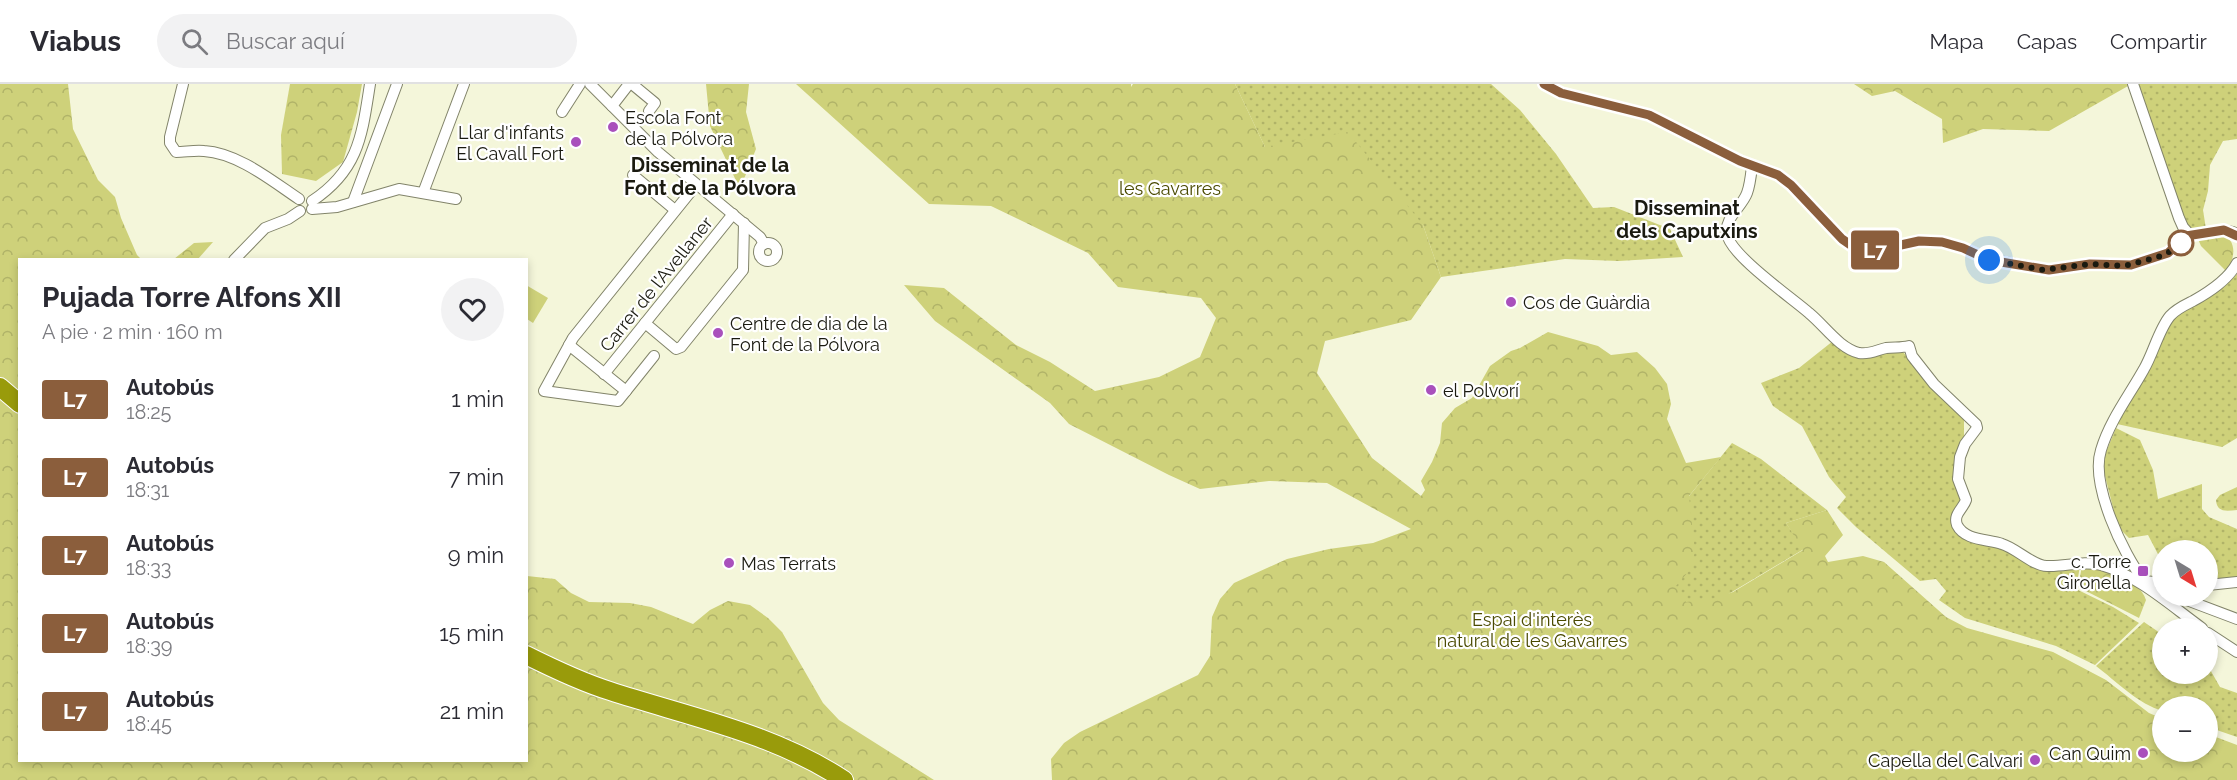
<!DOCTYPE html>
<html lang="es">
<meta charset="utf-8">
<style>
:root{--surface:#fff;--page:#f2f2f3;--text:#2b2b33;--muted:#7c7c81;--line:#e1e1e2}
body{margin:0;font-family:Raleway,sans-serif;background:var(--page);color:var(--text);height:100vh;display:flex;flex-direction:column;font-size:22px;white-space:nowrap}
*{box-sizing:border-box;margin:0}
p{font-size:20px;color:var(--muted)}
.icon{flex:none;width:33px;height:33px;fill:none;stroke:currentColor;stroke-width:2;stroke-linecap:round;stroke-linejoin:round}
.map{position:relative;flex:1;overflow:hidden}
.drawer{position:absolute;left:18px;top:174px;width:510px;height:504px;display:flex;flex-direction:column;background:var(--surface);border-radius:0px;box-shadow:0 3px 9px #0003}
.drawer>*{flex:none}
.badge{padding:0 12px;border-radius:4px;font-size:21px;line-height:39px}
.needle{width:39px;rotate:142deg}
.fabs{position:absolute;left:2152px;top:456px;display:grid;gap:12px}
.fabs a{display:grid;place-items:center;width:66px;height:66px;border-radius:50%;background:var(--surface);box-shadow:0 3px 9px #0003;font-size:30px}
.you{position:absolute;width:30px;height:30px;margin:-15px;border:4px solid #fff;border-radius:50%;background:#1a73e8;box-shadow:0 0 0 9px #1a73e833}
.map>.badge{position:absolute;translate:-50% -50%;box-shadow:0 0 0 3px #fff}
.round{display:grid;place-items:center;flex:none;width:63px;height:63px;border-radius:32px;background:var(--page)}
.summary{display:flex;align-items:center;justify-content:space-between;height:102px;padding:0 24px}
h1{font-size:28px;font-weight:700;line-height:45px}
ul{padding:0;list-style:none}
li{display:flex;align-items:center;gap:18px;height:78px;padding:0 24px}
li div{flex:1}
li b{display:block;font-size:22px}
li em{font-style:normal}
li .badge{min-width:66px;font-weight:700;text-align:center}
header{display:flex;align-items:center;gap:36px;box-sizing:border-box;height:84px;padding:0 30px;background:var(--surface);border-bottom:2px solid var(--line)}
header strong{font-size:28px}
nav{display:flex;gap:33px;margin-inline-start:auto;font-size:21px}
.search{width:420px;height:54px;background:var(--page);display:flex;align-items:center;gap:15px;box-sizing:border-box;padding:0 21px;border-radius:33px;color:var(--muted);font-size:22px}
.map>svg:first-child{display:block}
.grass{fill:url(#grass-dots)}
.forest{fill:url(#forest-crowns)}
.pitch{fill:#ced17a}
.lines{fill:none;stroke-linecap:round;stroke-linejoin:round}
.street-casing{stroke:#82846a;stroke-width:12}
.highway-casing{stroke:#fff;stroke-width:20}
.street{stroke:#fff;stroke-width:10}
.highway{stroke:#999b0b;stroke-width:18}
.line-casing{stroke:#fff;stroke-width:14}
.line{stroke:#8b5e3c;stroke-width:9}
.walk{stroke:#1a1a10;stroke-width:6;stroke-dasharray:0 10.8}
.poi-dot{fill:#a950bc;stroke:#fff;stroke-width:2}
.stop-dot{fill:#fff;stroke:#8b5e3c;stroke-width:3}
.labels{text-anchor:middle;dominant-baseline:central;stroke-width:4.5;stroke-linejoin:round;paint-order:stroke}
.poi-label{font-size:18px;fill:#1a1a10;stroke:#fff;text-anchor:start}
.park-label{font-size:18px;fill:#4a4a00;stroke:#fff}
.street-label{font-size:18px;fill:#1a1a10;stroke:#fff}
.neighbourhood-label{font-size:20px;font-weight:bold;fill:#1a1a10;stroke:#fff}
</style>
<header>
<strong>Viabus</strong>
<div class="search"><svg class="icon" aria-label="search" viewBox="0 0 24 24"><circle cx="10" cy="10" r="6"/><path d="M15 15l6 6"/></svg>Buscar aquí</div>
<nav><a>Mapa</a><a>Capas</a><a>Compartir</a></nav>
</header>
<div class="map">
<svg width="2237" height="696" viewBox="0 0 2237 696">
<defs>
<pattern id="grass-dots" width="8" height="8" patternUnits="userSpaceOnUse" patternTransform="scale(1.5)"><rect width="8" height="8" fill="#ced17a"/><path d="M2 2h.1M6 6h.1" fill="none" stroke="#b0b368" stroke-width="1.8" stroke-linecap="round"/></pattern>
<pattern id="forest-crowns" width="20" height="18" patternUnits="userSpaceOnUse" patternTransform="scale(1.5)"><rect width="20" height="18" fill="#ced17a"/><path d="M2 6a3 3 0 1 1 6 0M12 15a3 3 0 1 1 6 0" fill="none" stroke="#b0b368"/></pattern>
</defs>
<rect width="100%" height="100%" fill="#f4f6da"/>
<g class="grass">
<polygon points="1235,0 1491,0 1520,26 1556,70 1593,124 1614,123 1670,145 1683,173 1619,177 1565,175 1441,193 1423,141 1265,63"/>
<path d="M2138,0H2237V55L2223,57L2210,81L2208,107L2203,126L2206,145C2197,146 2191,146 2185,138Z"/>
<polygon points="2237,190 2237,354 2222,363 2117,340 2174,234 2224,203"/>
<polygon points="1833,257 1848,267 1902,267 1964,335 1964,352 1956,381 1963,413 1955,441 2029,476 2080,482 2076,505 2113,523 2139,539 2095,581 2056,562 1965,534 1939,516 1946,507 1936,495 1920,497 1856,443 1837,424 1846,413 1829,393 1802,342 1773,322 1761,299 1799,284"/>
<polygon points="2116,344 2140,356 2153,386 2158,415 2202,400 2202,425 2209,433 2237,445 2237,493 2208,497 2208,466 2163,466 2163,489 2160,487 2160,474 2148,451 2129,454 2118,443 2104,388 2104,373"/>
<polygon points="1732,359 1761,375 1827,426 1786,439 1804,465 1660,551 1673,432"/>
<path d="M2237,403V426C2227,427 2217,429 2216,416L2220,411Z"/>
<path d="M2144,538L2163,551V590H2208V582L2220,603L2237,609V653L2208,643V622H2163V627C2138,620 2116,597 2096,582Z"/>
</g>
<g class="forest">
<polygon points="0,0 68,0 73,45 98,96 115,113 121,134 137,171 141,175 20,176 20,676 526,676 527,492 555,495 571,509 589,518 630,519 651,523 693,540 710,526 728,517 750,521 768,534 782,548 823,619 839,636 934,696 0,696"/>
<polygon points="290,0 362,0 357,28 343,78 316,97 282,90 281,51"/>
<polygon points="706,0 749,0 746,28 756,65 740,105 710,42"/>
<polygon points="796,0 1131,0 1131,3 1133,0 1235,0 1265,63 1348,48 1423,141 1441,193 1411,236 1325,257 1317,289 1372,374 1421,412 1425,406 1421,397 1432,378 1440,359 1442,339 1455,324 1472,314 1490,282 1511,267 1520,264 1548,248 1598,262 1611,271 1637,268 1655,284 1667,300 1671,320 1667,335 1686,379 1721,373 1689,412 1695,468 1689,487 1676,502 1686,518 1712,515 1733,508 1803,466 1786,439 1827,426 1843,451 1825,472 1828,478 1863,472 1884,478 1946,533 1967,544 2053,568 2106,596 2149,629 2163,635 2163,668 2208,668 2208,650 2237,661 2237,696 1052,696 1051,675 1064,659 1080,648 1198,591 1210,572 1212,533 1220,515 1234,499 1287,475 1329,465 1373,459 1411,445 1327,399 1269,397 1200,405 1169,391 1069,340 1050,319 935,237 904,201 944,204 1016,261 1050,278 1095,307 1159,293 1200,273 1216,234 1201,214 1118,203 1088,169 991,122 929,120"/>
<polygon points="1854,0 2127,0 2128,2 2049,47 1983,45 1943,59 1942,35 1895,7 1872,12"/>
<path d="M2221,151C2237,154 2236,175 2226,187L2201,162L2198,155Z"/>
<polygon points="213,158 198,175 174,175 194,159"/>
<path d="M2082,482C2104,485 2138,493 2146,516L2139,534L2078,503Z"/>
</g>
<polygon class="pitch" points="526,201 548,214 533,239 527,235"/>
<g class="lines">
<defs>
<g id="street">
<path d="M183,0L170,53V59L176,68C185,68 195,66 204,67C238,69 272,97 299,115"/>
<polyline points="590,0 658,68 760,153 764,160"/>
<polyline points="632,0 655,19 649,27"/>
<polyline points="1544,0 1561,9 1649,31 1740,77 1778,91 1791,101 1842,155 1855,164 1878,166 1919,157 1942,158 1963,164 1989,175 2049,186 2090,180 2131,181 2168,169 2186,152 2224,146 2233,148 2237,152"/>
<polyline points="2133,0 2179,134 2183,143 2190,151"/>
<polyline points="612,22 629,0"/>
<polyline points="562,28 580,0"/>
<path d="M1752,82C1751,91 1750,101 1747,109C1742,123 1724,134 1727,150C1730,171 1792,214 1809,229C1825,242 1839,264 1859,269C1869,271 1877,266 1886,264C1894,263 1901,264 1909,262L1912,272L1934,300L1976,340L1977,344L1965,360L1960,373L1958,395L1966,416C1963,425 1953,430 1957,441C1965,457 1988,455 2002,460C2016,464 2033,482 2047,482C2065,483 2083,476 2101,481C2139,492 2170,521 2202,544"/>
<polyline points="633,91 675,126"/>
<polyline points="423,109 464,0"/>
<path d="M312,117C359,86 362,51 370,0"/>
<polyline points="353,118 397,0"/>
<polyline points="312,125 337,123 399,105 456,115"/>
<circle cx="768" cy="168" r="9"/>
<polyline points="234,176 265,144 288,135 300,127"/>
<polyline points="645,239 676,265 681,263 743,186 744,139"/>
<polyline points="569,261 626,307"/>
<polyline points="654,272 618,317 544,307 573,254 696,101"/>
<polyline points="604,290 733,130"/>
<path d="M2144,497C2123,470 2090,400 2101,366C2110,336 2129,312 2144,285C2153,270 2159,245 2170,232C2176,225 2185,221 2193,217C2209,208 2228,196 2237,179"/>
<polyline points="2144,497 2163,499"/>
<polyline points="2208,501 2237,498"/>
<polyline points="2176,512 2237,535"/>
<polyline points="2208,549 2237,568"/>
</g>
<g id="highway">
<polyline points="0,303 20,320"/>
<path d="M526,571C554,585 581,598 610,607C690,633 773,649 844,696"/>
</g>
</defs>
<use href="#street" class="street-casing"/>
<use href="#highway" class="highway-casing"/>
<use href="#street" class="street"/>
<use href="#highway" class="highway"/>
</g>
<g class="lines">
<defs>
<polyline id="line" points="1544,0 1561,9 1649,31 1740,77 1778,91 1791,101 1842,155 1855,164 1878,166 1919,157 1942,158 1963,164 1989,176 2049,186 2090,180 2131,181 2168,169 2186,152 2224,146 2237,152"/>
</defs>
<use href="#line" class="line-casing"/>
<use href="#line" class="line"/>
<polyline class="walk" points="1989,176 2044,186 2090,180 2124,182 2158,173 2173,166 2181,159"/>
</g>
<g class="poi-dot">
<circle cx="613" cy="43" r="6"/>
<circle cx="576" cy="58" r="6"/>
<circle cx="1511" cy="218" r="6"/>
<circle cx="718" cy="249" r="6"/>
<circle cx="1431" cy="306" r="6"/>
<circle cx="729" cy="479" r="6"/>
<rect x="2137" y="481" width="12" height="12" rx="3"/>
<circle cx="2143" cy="669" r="6"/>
<circle cx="2035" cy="676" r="6"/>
</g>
<circle class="stop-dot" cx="2181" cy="159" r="12"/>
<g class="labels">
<g class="poi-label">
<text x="625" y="33">Escola Font<tspan x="625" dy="21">de la Pólvora</tspan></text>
<text x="564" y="48" text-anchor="end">Llar d'infants<tspan x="564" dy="21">El Cavall Fort</tspan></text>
<text x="1523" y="218">Cos de Guàrdia</text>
<text x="730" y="239">Centre de dia de la<tspan x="730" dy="21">Font de la Pólvora</tspan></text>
<text x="1443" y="306">el Polvorí</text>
<text x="2131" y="477" text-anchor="end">c. Torre<tspan x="2131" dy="21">Gironella</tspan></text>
<text x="741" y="479">Mas Terrats</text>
<text x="2131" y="669" text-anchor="end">Can Quim</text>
<text x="2023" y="676" text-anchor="end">Capella del Calvari</text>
</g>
<g class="park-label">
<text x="1170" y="104">les Gavarres</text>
<text x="1532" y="535">Espai d'interès<tspan x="1532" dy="21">natural de les Gavarres</tspan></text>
</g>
<g class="street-label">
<text transform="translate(656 200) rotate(-51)">Carrer de l'Avellaner</text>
</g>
<g class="neighbourhood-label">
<text x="710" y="81">Disseminat de la<tspan x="710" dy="23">Font de la Pólvora</tspan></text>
<text x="1687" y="124">Disseminat<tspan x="1687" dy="23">dels Caputxins</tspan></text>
</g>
</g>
</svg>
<div class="fabs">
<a><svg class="needle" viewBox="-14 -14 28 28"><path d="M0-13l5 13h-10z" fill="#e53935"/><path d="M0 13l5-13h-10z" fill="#7c7c81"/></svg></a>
<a>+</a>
<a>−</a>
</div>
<div class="you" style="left:1989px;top:176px"></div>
<b class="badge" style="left:1875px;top:166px;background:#8b5e3c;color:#fff">L7</b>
<section class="drawer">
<div class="summary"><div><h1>Pujada Torre Alfons XII</h1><p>A pie · 2 min · 160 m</p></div><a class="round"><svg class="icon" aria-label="heart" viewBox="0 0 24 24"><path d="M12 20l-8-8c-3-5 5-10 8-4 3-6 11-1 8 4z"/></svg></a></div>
<ul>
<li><span class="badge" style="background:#8b5e3c;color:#fff">L7</span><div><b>Autobús</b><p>18:25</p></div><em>1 min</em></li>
<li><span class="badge" style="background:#8b5e3c;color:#fff">L7</span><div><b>Autobús</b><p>18:31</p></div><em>7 min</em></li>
<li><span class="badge" style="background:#8b5e3c;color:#fff">L7</span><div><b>Autobús</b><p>18:33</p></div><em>9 min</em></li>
<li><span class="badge" style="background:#8b5e3c;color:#fff">L7</span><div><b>Autobús</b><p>18:39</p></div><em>15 min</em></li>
<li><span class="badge" style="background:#8b5e3c;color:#fff">L7</span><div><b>Autobús</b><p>18:45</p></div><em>21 min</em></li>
</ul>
</section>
</div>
